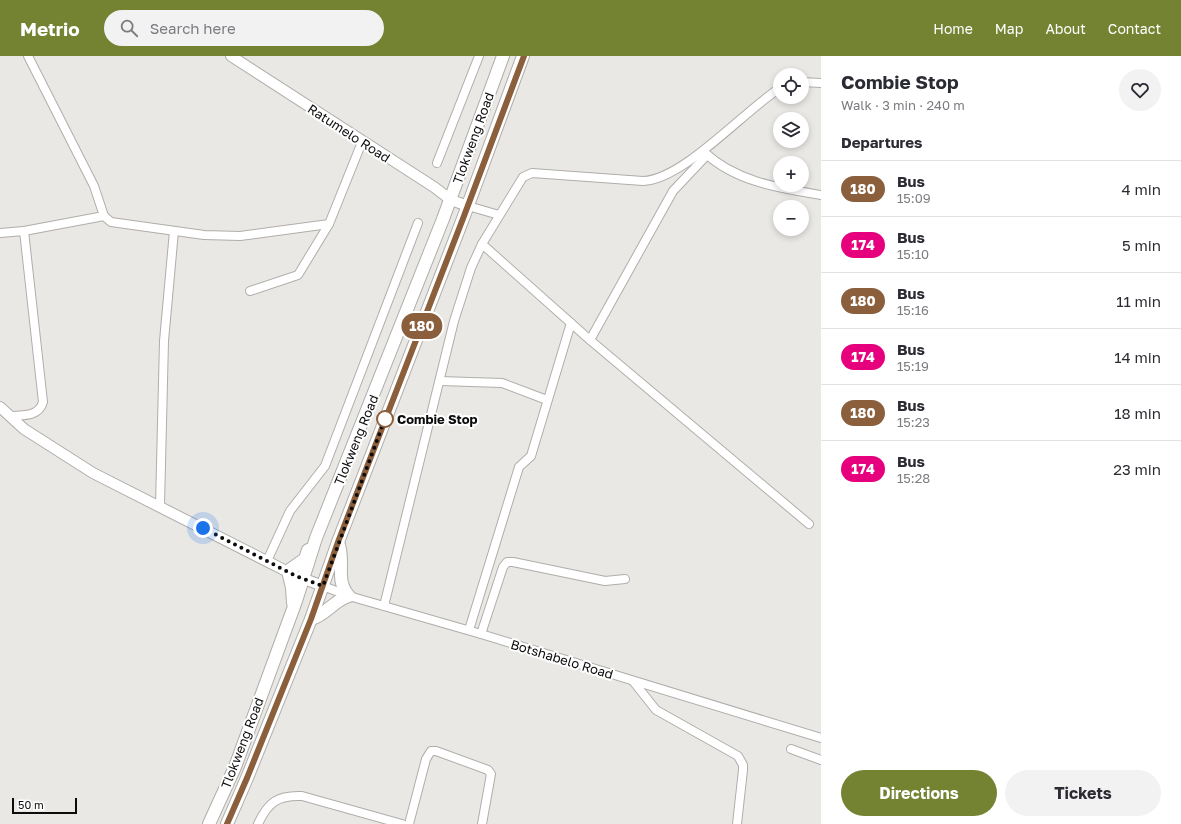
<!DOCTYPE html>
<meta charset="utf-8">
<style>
:root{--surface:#fff;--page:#f2f2f3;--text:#2b2b33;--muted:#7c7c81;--line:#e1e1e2;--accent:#738332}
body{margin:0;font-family:"Golos Text",sans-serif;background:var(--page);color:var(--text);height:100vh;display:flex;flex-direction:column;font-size:15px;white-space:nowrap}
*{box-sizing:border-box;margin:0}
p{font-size:13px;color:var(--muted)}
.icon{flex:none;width:22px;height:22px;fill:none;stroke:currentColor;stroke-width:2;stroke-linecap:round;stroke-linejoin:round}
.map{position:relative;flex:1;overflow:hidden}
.sheet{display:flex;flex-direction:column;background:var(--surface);width:360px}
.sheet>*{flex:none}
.badge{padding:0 8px;border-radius:13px;font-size:14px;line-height:26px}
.controls{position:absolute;left:773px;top:12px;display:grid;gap:8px}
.controls a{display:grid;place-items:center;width:36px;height:36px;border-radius:50%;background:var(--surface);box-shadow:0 2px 6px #0003;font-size:20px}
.scale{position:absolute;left:12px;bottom:10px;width:65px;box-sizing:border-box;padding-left:4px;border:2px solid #0d0c0c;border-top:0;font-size:11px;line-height:14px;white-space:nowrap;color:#0d0c0c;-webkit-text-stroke:3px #fff;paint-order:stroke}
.you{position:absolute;width:20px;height:20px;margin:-10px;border:3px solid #fff;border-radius:50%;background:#1a73e8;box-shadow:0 0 0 6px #1a73e833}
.map>.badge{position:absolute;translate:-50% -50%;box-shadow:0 0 0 2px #fff}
h2{padding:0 20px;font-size:15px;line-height:36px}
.round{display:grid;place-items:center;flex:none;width:42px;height:42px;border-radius:21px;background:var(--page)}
.head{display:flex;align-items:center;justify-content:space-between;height:68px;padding:0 20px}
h1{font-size:19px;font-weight:700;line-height:30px}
.primary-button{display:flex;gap:8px;margin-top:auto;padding:8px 20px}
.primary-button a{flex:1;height:46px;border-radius:24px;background:var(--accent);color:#fff;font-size:16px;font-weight:700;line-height:46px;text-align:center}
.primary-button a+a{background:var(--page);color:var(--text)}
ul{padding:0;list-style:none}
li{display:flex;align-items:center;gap:12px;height:56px;padding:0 20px;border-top:1px solid var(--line)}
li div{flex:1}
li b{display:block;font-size:15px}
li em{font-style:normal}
li .badge{min-width:44px;font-weight:700;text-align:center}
header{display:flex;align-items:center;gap:24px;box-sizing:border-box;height:56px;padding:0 20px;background:var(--accent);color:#fff}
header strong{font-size:19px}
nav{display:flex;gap:22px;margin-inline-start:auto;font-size:14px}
.search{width:280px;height:36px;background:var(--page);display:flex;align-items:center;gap:10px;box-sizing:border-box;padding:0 14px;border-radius:22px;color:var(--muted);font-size:15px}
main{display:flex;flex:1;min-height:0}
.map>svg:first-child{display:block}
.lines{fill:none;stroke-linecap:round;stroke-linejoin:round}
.minor-casing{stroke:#b0adaa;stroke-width:10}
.tertiary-casing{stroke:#b0adaa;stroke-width:12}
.primary-casing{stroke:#b0adaa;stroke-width:14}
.minor{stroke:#fff;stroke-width:8}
.tertiary{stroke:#fff;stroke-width:10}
.primary{stroke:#fff;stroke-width:12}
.line-casing{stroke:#fff;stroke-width:9}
.line{stroke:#8b5e3c;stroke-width:6}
.walk{stroke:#0d0c0c;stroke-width:4;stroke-dasharray:0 7.2}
.stop-dot{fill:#fff;stroke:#8b5e3c;stroke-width:2}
.labels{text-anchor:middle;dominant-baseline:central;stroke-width:4;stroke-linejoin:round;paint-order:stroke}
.street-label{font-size:13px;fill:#0d0c0c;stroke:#fff}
.stop-label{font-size:13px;font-weight:bold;fill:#0d0c0c;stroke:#fff;text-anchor:start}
</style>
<header>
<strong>Metrio</strong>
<div class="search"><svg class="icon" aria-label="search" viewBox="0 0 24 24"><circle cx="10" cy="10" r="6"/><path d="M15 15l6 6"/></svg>Search here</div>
<nav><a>Home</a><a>Map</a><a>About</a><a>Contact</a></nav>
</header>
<main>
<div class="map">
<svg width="821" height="768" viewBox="0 0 821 768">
<rect width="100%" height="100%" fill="#eae8e5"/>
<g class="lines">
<defs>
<g id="minor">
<polyline points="28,0 94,130 104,160 111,166 204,179 240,180 329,168 362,86"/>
<polyline points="802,26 821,27"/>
<path d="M704,96C736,126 779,132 821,139"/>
<polyline points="437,107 479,0"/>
<polyline points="468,150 499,159"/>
<polyline points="0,177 24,175 104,160"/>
<polyline points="482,188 590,284 809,468"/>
<polyline points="250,235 298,219 329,168"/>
<polyline points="590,284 673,135 707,99"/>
<polyline points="440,325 502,327 547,344"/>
<path d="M10,360C22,359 39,361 43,346L24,175"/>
<polyline points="160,449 164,285 174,175"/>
<polyline points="267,505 290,455 325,410 418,167"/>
<polyline points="323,530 349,540 481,578 821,682"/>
<path d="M384,550L454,265L471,212L482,188L523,121L532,117L643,125C683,124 745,54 780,32"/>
<polyline points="469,574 519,411 531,400 571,267"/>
<polyline points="481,578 503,511 507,506 513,506 605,525 625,523"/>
<polyline points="633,625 656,654 738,700 743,709 743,714 737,768"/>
<polyline points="791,693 821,704"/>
<path d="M258,768C268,746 278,739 302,740L402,768"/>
<polyline points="409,768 426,703 431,695 436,695 488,714 491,718 482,768"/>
</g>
<g id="tertiary">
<polyline points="231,0 434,131 451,144 468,150"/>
<polyline points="0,351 24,373 93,417 296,520 323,530"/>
</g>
<g id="primary">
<polyline points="293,547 292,532 288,515 305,503 308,494"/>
<path d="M311,563C326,559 334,544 349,540C334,524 346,505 338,486"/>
<polyline points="209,768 235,711 296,545 316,482 443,163 503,0"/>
<polyline points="227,768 247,722 311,563 338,486 464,160 523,0"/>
</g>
</defs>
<use href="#minor" class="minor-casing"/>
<use href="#tertiary" class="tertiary-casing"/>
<use href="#primary" class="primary-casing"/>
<use href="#minor" class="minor"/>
<use href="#tertiary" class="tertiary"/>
<use href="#primary" class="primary"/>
</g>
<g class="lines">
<defs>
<polyline id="line" points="227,768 247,722 311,563 338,486 464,160 524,0"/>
</defs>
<use href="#line" class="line-casing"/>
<use href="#line" class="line"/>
<polyline class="walk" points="203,472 296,520 323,530 385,363"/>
</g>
<circle class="stop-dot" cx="385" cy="363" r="8"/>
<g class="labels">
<g class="street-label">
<text transform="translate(349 77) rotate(33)">Ratumelo Road</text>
<text transform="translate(473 82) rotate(-70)">Tlokweng Road</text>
<text transform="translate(356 384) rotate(-68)">Tlokweng Road</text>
<text transform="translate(562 603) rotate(17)">Botshabelo Road</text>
<text transform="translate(242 687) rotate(-69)">Tlokweng Road</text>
</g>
<g class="stop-label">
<text x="397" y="363">Combie Stop</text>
</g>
</g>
</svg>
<div class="controls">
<a><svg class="icon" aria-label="locate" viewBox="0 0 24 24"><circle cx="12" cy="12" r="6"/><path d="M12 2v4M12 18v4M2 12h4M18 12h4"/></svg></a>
<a><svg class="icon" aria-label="layers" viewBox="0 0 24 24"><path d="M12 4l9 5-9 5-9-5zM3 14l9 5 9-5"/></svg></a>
<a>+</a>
<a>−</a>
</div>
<div class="scale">50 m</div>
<div class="you" style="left:203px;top:472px"></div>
<b class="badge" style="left:422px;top:270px;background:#8b5e3c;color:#fff">180</b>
</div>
<section class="sheet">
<div class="head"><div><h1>Combie Stop</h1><p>Walk · 3 min · 240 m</p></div><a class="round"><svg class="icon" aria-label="heart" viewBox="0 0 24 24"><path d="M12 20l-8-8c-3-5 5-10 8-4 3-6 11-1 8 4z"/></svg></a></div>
<h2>Departures</h2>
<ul>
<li><span class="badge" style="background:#8b5e3c;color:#fff">180</span><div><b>Bus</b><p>15:09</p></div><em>4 min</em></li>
<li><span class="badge" style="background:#e6007e;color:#fff">174</span><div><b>Bus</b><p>15:10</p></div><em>5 min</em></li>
<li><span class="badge" style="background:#8b5e3c;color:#fff">180</span><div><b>Bus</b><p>15:16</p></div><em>11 min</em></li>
<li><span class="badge" style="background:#e6007e;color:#fff">174</span><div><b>Bus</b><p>15:19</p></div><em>14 min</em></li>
<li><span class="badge" style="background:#8b5e3c;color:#fff">180</span><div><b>Bus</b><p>15:23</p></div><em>18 min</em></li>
<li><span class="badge" style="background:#e6007e;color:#fff">174</span><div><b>Bus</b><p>15:28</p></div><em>23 min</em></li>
</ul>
<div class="primary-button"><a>Directions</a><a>Tickets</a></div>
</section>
</main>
